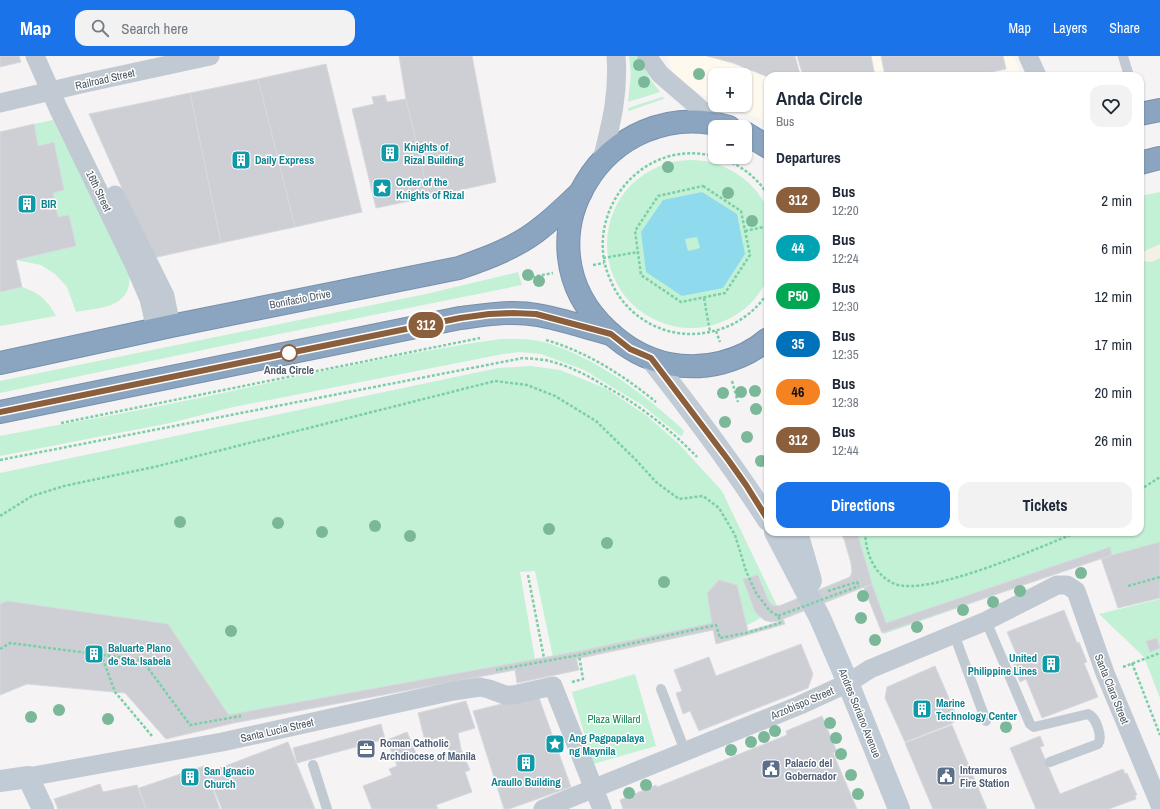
<!DOCTYPE html>
<meta charset="utf-8">
<style>
:root{--surface:#fff;--page:#f2f2f3;--text:#1f2937;--muted:#747a83;--accent:#1a73e8}
body{margin:0;font-family:"Archivo Narrow",sans-serif;background:var(--page);color:var(--text);height:100vh;display:flex;flex-direction:column;font-size:15px;white-space:nowrap}
*{box-sizing:border-box;margin:0}
p{font-size:13px;color:var(--muted)}
.icon{flex:none;width:22px;height:22px;fill:none;stroke:currentColor;stroke-width:2;stroke-linecap:round;stroke-linejoin:round}
.map{position:relative;flex:1;overflow:hidden}
.side{position:absolute;left:764px;top:16px;width:380px;height:464px;display:flex;flex-direction:column;background:var(--surface);border-radius:12px;box-shadow:0 1px 3px #0004}
.side>*{flex:none}
.badge{padding:0 8px;border-radius:13px;font-size:14px;line-height:26px}
.buttons{position:absolute;left:708px;top:12px;display:grid;gap:8px}
.buttons a{display:grid;place-items:center;width:44px;height:44px;border-radius:8px;background:var(--surface);box-shadow:0 1px 3px #0004;font-size:20px}
.map>.badge{position:absolute;translate:-50% -50%;box-shadow:0 0 0 2px #fff}
h2{padding:0 12px;font-size:15px;line-height:36px}
.round{display:grid;place-items:center;flex:none;width:42px;height:42px;border-radius:12px;background:var(--page)}
.summary{display:flex;align-items:center;justify-content:space-between;height:68px;padding:0 12px}
h1{font-size:19px;font-weight:700;line-height:30px}
.cta{display:flex;gap:8px;margin-top:auto;padding:8px 12px}
.cta a{flex:1;height:46px;border-radius:12px;background:var(--accent);color:#fff;font-size:16px;font-weight:700;line-height:46px;text-align:center}
.cta a+a{background:var(--page);color:var(--text)}
ul{padding:0;list-style:none}
li{display:flex;align-items:center;gap:12px;height:48px;padding:0 12px}
li div{flex:1}
li b{display:block;font-size:15px}
li em{font-style:normal}
li .badge{min-width:44px;font-weight:700;text-align:center}
header{display:flex;align-items:center;gap:24px;box-sizing:border-box;height:56px;padding:0 20px;background:var(--accent);color:#fff}
header strong{font-size:19px}
nav{display:flex;gap:22px;margin-inline-start:auto;font-size:14px}
.search{width:280px;height:36px;background:var(--page);display:flex;align-items:center;gap:10px;box-sizing:border-box;padding:0 14px;border-radius:12px;color:var(--muted);font-size:15px}
.map>svg:first-child{display:block}
.commercial{fill:#fdf9ef}
.green{fill:#c3f1d5}
.sand{fill:#f5f0e5}
.water{fill:#90daee;fill-rule:evenodd}
.building{fill:#cdcfd5;stroke:#d7d9de}
.lines{fill:none;stroke-linecap:round;stroke-linejoin:round}
.highway-casing{stroke:#7690ad;stroke-width:24}
.path{stroke:#7ad0a6;stroke-width:2.5;stroke-dasharray:3 2;stroke-linecap:butt}
.lane{stroke:#c1cad2;stroke-width:10}
.street{stroke:#c1cad2;stroke-width:19}
.secondary{stroke:#c1cbd6;stroke-width:22}
.highway{stroke:#8ba5c1;stroke-width:22}
.path-bridge{stroke:#7ad0a6;stroke-width:2.5;stroke-dasharray:3 2;stroke-linecap:butt}
.tree{fill:#7bb799}
.line-casing{stroke:#fff;stroke-width:9}
.line{stroke:#8b5e3c;stroke-width:6}
.stop-dot{fill:#fff;stroke:#8b5e3c;stroke-width:2}
.labels{text-anchor:middle;dominant-baseline:central;stroke-width:3;stroke-linejoin:round;paint-order:stroke}
.street-label{font-size:11px;fill:#4a5661;stroke:#fff}
.culture-label{font-size:11px;font-weight:bold;fill:#0d838f;stroke:#fff;text-anchor:start}
.stop-label{font-size:11px;font-weight:bold;fill:#4a5661;stroke:#fff}
.park-label{font-size:11px;fill:#17864f;stroke:#fff}
.service-label{font-size:11px;font-weight:bold;fill:#4e5e75;stroke:#fff;text-anchor:start}
</style>
<header>
<strong>Map</strong>
<div class="search"><svg class="icon" aria-label="search" viewBox="0 0 24 24"><circle cx="10" cy="10" r="6"/><path d="M15 15l6 6"/></svg>Search here</div>
<nav><a>Map</a><a>Layers</a><a>Share</a></nav>
</header>
<div class="map">
<svg width="1160" height="753" viewBox="0 0 1160 753">
<rect width="100%" height="100%" fill="#f5f3f3"/>
<polygon class="commercial" points="667,0 1014,0 1022,20 768,20 768,66 726,49 745,49 745,19 715,19 715,44 702,39 674,21"/>
<g class="green">
<polygon points="629,0 638,0 651,24 660,36 628,46 631,18"/>
<polygon points="662,41 664,42 663,43 629,55 628,54 628,52"/>
<path d="M53,64L129,216C129,220 130,225 129,229C124,253 95,252 76,256L67,231L55,218L41,209L16,204L76,190L69,159L58,161L53,137L64,134L54,86L38,90L34,68Z"/>
<circle cx="691" cy="188" r="84"/>
<polygon points="1160,136 1160,486 1101,502 884,578 857,476 1140,476 1140,140"/>
<polygon points="518,216 522,229 274,279 0,337 0,325 426,238"/>
<path d="M22,231C41,238 46,243 56,260L0,270V236Z"/>
<path d="M501,283C517,283 532,282 547,287C594,301 643,337 680,371L684,375L683,378L681,380L679,379L642,349L584,314L541,298L520,296L503,298L233,351L170,367L0,400V380C66,367 133,356 199,342C299,321 400,297 501,283Z"/>
<polygon points="531,310 560,314 607,333 647,360 679,388 722,435 778,552 746,570 737,529 719,524 707,537 712,567 553,601 535,515 520,516 535,603 228,659 168,568 7,545 0,548 0,417 498,312"/>
<polygon points="1160,543 1160,642 1144,601 1099,558"/>
<polygon points="635,618 656,690 593,708 572,636"/>
</g>
<polygon class="sand" points="1160,188 1160,202 1152,206 1143,205 1141,200 1145,195"/>
<path class="water" d="M702,136L737,158L745,198L723,232L682,240L646,216L641,176L663,144ZM697,181L700,192L688,195L685,183Z"/>
<g class="building">
<polygon points="0,0 19,0 21,6 0,11"/>
<polygon points="399,0 472,0 496,126 429,141 406,43"/>
<polygon points="707,0 795,0 800,18 795,20 768,21 733,7"/>
<polygon points="797,0 871,0 875,20 803,20"/>
<polygon points="881,0 1003,0 1006,13 972,20 885,20"/>
<polygon points="326,8 362,156 295,171 258,23"/>
<polygon points="258,23 295,171 221,187 190,37"/>
<polygon points="190,37 221,187 153,202 89,58"/>
<polygon points="385,39 387,46 406,43 429,141 376,152 352,53 374,48 372,41"/>
<polygon points="34,68 38,90 54,86 64,134 53,137 58,161 69,159 76,190 16,204 22,231 0,236 0,76"/>
<polygon points="840,476 857,476 872,528 778,565 771,566 764,564 755,556 743,523 758,519 768,544 772,549 779,550 850,521 852,516 851,507 844,483"/>
<polygon points="1160,486 1160,542 1118,552 1101,502"/>
<polygon points="1110,491 1112,499 882,577 864,532 872,528 886,567"/>
<polygon points="719,524 737,529 748,575 779,566 778,565 783,563 785,568 716,588 713,574 576,603 575,596 712,567 707,537"/>
<polygon points="7,545 168,568 234,667 166,683 125,637 27,628 0,639 0,548"/>
<polygon points="1064,554 1077,587 1079,586 1087,606 1084,607 1098,641 1042,662 1026,623 1020,626 1013,609 1020,607 1007,576"/>
<polygon points="1157,582 1160,592 1150,596 1146,585"/>
<polygon points="801,588 813,618 808,632 699,675 690,655 683,658 676,637 682,635 674,614 709,601 716,620"/>
<polygon points="575,596 579,614 517,627 514,607"/>
<polygon points="514,607 515,614 234,667 228,659"/>
<polygon points="935,610 958,663 951,668 905,686 885,642 887,631"/>
<polygon points="538,639 571,731 509,753 504,753 473,655"/>
<polygon points="466,645 475,672 458,677 461,693 450,697 445,680 425,685 418,657"/>
<polygon points="822,660 837,696 833,697 857,753 623,753 620,744 656,729 657,731 787,679 786,675"/>
<polygon points="381,668 385,683 297,707 293,692"/>
<polygon points="952,669 987,753 933,753 905,687"/>
<polygon points="407,676 418,702 425,699 428,705 461,693 470,714 465,716 472,736 436,749 438,753 372,753 363,730 392,719 389,713 397,710 387,684"/>
<polygon points="1040,680 1044,690 1040,691 1060,738 1123,713 1125,718 1127,717 1137,739 1135,740 1136,743 1109,753 1036,753 1010,692"/>
<polygon points="288,686 315,753 222,753 207,717"/>
<polygon points="204,710 220,753 146,753 139,732"/>
<polygon points="100,728 103,736 137,729 146,753 58,753 54,743"/>
</g>
<g class="lines">
<defs>
<g id="highway">
<polyline points="1140,58 1160,54"/>
<path d="M729,71C605,35 512,187 608,275C626,292 645,303 669,308C703,315 741,306 768,283"/>
<polyline points="745,77 768,91"/>
<polyline points="1140,107 1160,102"/>
<path d="M0,307L171,270L459,212C488,202 518,191 542,171C555,161 568,148 581,136"/>
<path d="M0,356L460,262C485,259 512,254 537,259C562,263 587,272 611,278"/>
</g>
</defs>
<use href="#highway" class="highway-casing"/>
<g class="path">
<path d="M715,100C700,97 685,96 670,100C618,114 588,174 610,223C617,241 630,256 647,266C664,276 684,280 703,277C729,274 754,259 768,236"/>
<path d="M718,101C739,108 756,120 768,139"/>
<polygon points="703,130 741,155 750,199 725,237 681,246 641,219 635,175 658,140"/>
<polyline points="745,175 768,170"/>
<polyline points="603,202 638,196"/>
<polyline points="593,209 604,207"/>
<polyline points="532,221 553,217"/>
<polyline points="704,242 710,276"/>
<polyline points="716,275 720,286"/>
<path d="M546,284C587,296 623,319 656,346"/>
<polyline points="732,325 738,346"/>
<polyline points="61,367 480,282"/>
<path d="M0,404L523,302C533,303 544,303 553,306C571,311 587,319 603,329C638,348 669,372 697,401"/>
<polyline points="1140,434 1160,421"/>
<polyline points="0,460 32,440 64,430 154,411 495,325 527,329 555,340 596,365 636,404 656,426 679,443 703,440 719,452 735,479 746,515 756,537 770,555 778,560 780,564 780,567 746,577 720,582 716,569 579,599 496,614"/>
<path d="M865,476C866,498 874,519 895,528C929,541 1042,490 1078,476"/>
<polyline points="528,519 544,602"/>
<polyline points="1128,530 1160,521"/>
<polyline points="828,535 857,526 859,530"/>
<polyline points="778,560 783,558"/>
<polyline points="0,593 10,587 142,604 190,669 241,660"/>
<polyline points="101,598 115,636 152,680"/>
<polyline points="1132,607 1160,679"/>
<polyline points="1123,611 1160,597"/>
<polyline points="572,626 583,623 579,599"/>
</g>
<g class="lane">
<polyline points="1123,0 1129,20"/>
<path d="M986,565L1030,668L1034,671L1088,658C1096,661 1103,681 1098,688L1050,706"/>
<polyline points="954,578 986,665"/>
<polyline points="661,633 685,695"/>
<polyline points="313,709 327,753"/>
</g>
<g class="street">
<polyline points="35,0 59,54 134,208 149,243 156,273"/>
<polyline points="647,0 660,18 718,68"/>
<polyline points="1028,0 1037,20"/>
<polyline points="0,47 85,27 210,0"/>
<path d="M602,104C611,68 619,38 616,0"/>
<polyline points="115,139 165,240 171,270"/>
<polyline points="28,721 222,686 453,635 480,631 489,633 505,639 513,639 553,630 602,753"/>
<polyline points="543,753 800,649 848,627 870,613 986,565 1057,529 1067,529 1076,535 1105,617 1160,749"/>
</g>
<g class="secondary">
<path d="M651,303C692,355 732,408 768,464"/>
<polyline points="775,476 820,562 848,627 899,753"/>
<polyline points="797,476 811,525"/>
<polyline points="0,725 28,721 43,753"/>
</g>
<use href="#highway" class="highway"/>
<polyline class="path-bridge" points="783,558 859,530"/>
</g>
<g class="tree">
<circle cx="639" cy="9" r="6"/>
<circle cx="699" cy="18" r="6"/>
<circle cx="644" cy="26" r="6"/>
<circle cx="668" cy="111" r="6"/>
<circle cx="728" cy="137" r="6"/>
<circle cx="752" cy="165" r="6"/>
<circle cx="528" cy="219" r="6"/>
<circle cx="539" cy="225" r="6"/>
<circle cx="755" cy="335" r="6"/>
<circle cx="741" cy="336" r="6"/>
<circle cx="723" cy="337" r="6"/>
<circle cx="756" cy="353" r="6"/>
<circle cx="725" cy="366" r="6"/>
<circle cx="747" cy="381" r="6"/>
<circle cx="761" cy="405" r="6"/>
<circle cx="180" cy="466" r="6"/>
<circle cx="278" cy="467" r="6"/>
<circle cx="375" cy="470" r="6"/>
<circle cx="549" cy="473" r="6"/>
<circle cx="322" cy="476" r="6"/>
<circle cx="410" cy="480" r="6"/>
<circle cx="607" cy="487" r="6"/>
<circle cx="1081" cy="517" r="6"/>
<circle cx="664" cy="526" r="6"/>
<circle cx="1020" cy="535" r="6"/>
<circle cx="863" cy="540" r="6"/>
<circle cx="993" cy="546" r="6"/>
<circle cx="963" cy="554" r="6"/>
<circle cx="861" cy="562" r="6"/>
<circle cx="917" cy="571" r="6"/>
<circle cx="231" cy="575" r="6"/>
<circle cx="875" cy="584" r="6"/>
<circle cx="59" cy="654" r="6"/>
<circle cx="31" cy="661" r="6"/>
<circle cx="108" cy="663" r="6"/>
<circle cx="830" cy="667" r="6"/>
<circle cx="1006" cy="671" r="6"/>
<circle cx="775" cy="675" r="6"/>
<circle cx="764" cy="681" r="6"/>
<circle cx="836" cy="682" r="6"/>
<circle cx="751" cy="686" r="6"/>
<circle cx="731" cy="694" r="6"/>
<circle cx="841" cy="698" r="6"/>
<circle cx="851" cy="719" r="6"/>
<circle cx="646" cy="729" r="6"/>
<circle cx="629" cy="737" r="6"/>
<circle cx="858" cy="738" r="6"/>
</g>
<g class="lines">
<defs>
<polyline id="line" points="0,356 460,262 489,258 513,257 536,258 611,278 630,293 651,302 729,405 746,429 768,464"/>
</defs>
<use href="#line" class="line-casing"/>
<use href="#line" class="line"/>
</g>
<defs>
<symbol id="building-square" viewBox="-11 -11 22 22"><rect x="-9" y="-9" width="18" height="18" rx="4" fill="#0f9aa8" stroke="#fff"/><path d="M-4-6H4V6H1V3H-1V6H-4ZM-2.5-4.3h1.7v1.8h-1.7ZM.8-4.3h1.7v1.8H.8ZM-2.5-1h1.7V.8h-1.7ZM.8-1h1.7V.8H.8Z" fill="#fff"/></symbol>
<symbol id="sight-square" viewBox="-11 -11 22 22"><rect x="-9" y="-9" width="18" height="18" rx="4" fill="#0f9aa8" stroke="#fff"/><path d="M0-6L1.8-2.2L6-1.7L2.9 1.2L3.7 5.4L0 3.3L-3.7 5.4L-2.9 1.2L-6-1.7L-1.8-2.2Z" fill="#fff"/></symbol>
<symbol id="office-square" viewBox="-11 -11 22 22"><rect x="-9" y="-9" width="18" height="18" rx="4" fill="#5c6f8a" stroke="#fff"/><path d="M-6-3h4V-5.5h4V-3h4V5H-6ZM-1-4.5V-3h2v-1.5ZM-6 0V1H6V0Z" fill="#fff"/></symbol>
<symbol id="civic-square" viewBox="-11 -11 22 22"><rect x="-9" y="-9" width="18" height="18" rx="4" fill="#5c6f8a" stroke="#fff"/><path d="M-.6-6.5H3V-4.5H.6V-3L4-1V1h2V6H-6V1h2V-1L-.6-3ZM-1.2 2.5V6h2.4V2.5Z" fill="#fff"/></symbol>
</defs>
<g fill-rule="evenodd">
<use href="#building-square" x="379" y="86" width="22" height="22"/>
<use href="#building-square" x="230" y="93" width="22" height="22"/>
<use href="#sight-square" x="371" y="121" width="22" height="22"/>
<use href="#building-square" x="16" y="137" width="22" height="22"/>
<use href="#building-square" x="83" y="587" width="22" height="22"/>
<use href="#building-square" x="1040" y="597" width="22" height="22"/>
<use href="#building-square" x="911" y="642" width="22" height="22"/>
<use href="#sight-square" x="544" y="677" width="22" height="22"/>
<use href="#office-square" x="355" y="682" width="22" height="22"/>
<use href="#building-square" x="515" y="696" width="22" height="22"/>
<use href="#civic-square" x="760" y="702" width="22" height="22"/>
<use href="#civic-square" x="935" y="709" width="22" height="22"/>
<use href="#building-square" x="179" y="710" width="22" height="22"/>
</g>
<circle class="stop-dot" cx="289" cy="297" r="8"/>
<g class="labels">
<g class="street-label">
<text transform="translate(105 23) rotate(-13)">Railroad Street</text>
<text transform="translate(99 135) rotate(64)">16th Street</text>
<text transform="translate(300 243) rotate(-11)">Bonifacio Drive</text>
<text transform="translate(1112 633) rotate(68)">Santa Clara Street</text>
<text transform="translate(802 647) rotate(-23)">Arzobispo Street</text>
<text transform="translate(860 657) rotate(68)">Andres Soriano Avenue</text>
<text transform="translate(277 674) rotate(-13)">Santa Lucia Street</text>
</g>
<g class="culture-label">
<text x="404" y="91">Knights of<tspan x="404" dy="13">Rizal Building</tspan></text>
<text x="255" y="104">Daily Express</text>
<text x="396" y="126">Order of the<tspan x="396" dy="13">Knights of Rizal</tspan></text>
<text x="41" y="148">BIR</text>
<text x="108" y="592">Baluarte Plano<tspan x="108" dy="13">de Sta. Isabela</tspan></text>
<text x="1037" y="602" text-anchor="end">United<tspan x="1037" dy="13">Philippine Lines</tspan></text>
<text x="936" y="647">Marine<tspan x="936" dy="13">Technology Center</tspan></text>
<text x="569" y="682">Ang Pagpapalaya<tspan x="569" dy="13">ng Maynila</tspan></text>
<text x="204" y="715">San Ignacio<tspan x="204" dy="13">Church</tspan></text>
<text x="526" y="726" text-anchor="middle">Araullo Building</text>
</g>
<g class="stop-label">
<text x="289" y="314">Anda Circle</text>
</g>
<g class="park-label">
<text x="614" y="663">Plaza Willard</text>
</g>
<g class="service-label">
<text x="380" y="687">Roman Catholic<tspan x="380" dy="13">Archdiocese of Manila</tspan></text>
<text x="785" y="707">Palacío del<tspan x="785" dy="13">Gobernador</tspan></text>
<text x="960" y="714">Intramuros<tspan x="960" dy="13">Fire Station</tspan></text>
</g>
</g>
</svg>
<div class="buttons">
<a>+</a>
<a>−</a>
</div>
<b class="badge" style="left:426px;top:269px;background:#8b5e3c;color:#fff">312</b>
<section class="side">
<div class="summary"><div><h1>Anda Circle</h1><p>Bus</p></div><a class="round"><svg class="icon" aria-label="heart" viewBox="0 0 24 24"><path d="M12 20l-8-8c-3-5 5-10 8-4 3-6 11-1 8 4z"/></svg></a></div>
<h2>Departures</h2>
<ul>
<li><span class="badge" style="background:#8b5e3c;color:#fff">312</span><div><b>Bus</b><p>12:20</p></div><em>2 min</em></li>
<li><span class="badge" style="background:#00a3b4;color:#fff">44</span><div><b>Bus</b><p>12:24</p></div><em>6 min</em></li>
<li><span class="badge" style="background:#00a651;color:#fff">P50</span><div><b>Bus</b><p>12:30</p></div><em>12 min</em></li>
<li><span class="badge" style="background:#0072bc;color:#fff">35</span><div><b>Bus</b><p>12:35</p></div><em>17 min</em></li>
<li><span class="badge" style="background:#f58220;color:#111">46</span><div><b>Bus</b><p>12:38</p></div><em>20 min</em></li>
<li><span class="badge" style="background:#8b5e3c;color:#fff">312</span><div><b>Bus</b><p>12:44</p></div><em>26 min</em></li>
</ul>
<div class="cta"><a>Directions</a><a>Tickets</a></div>
</section>
</div>
